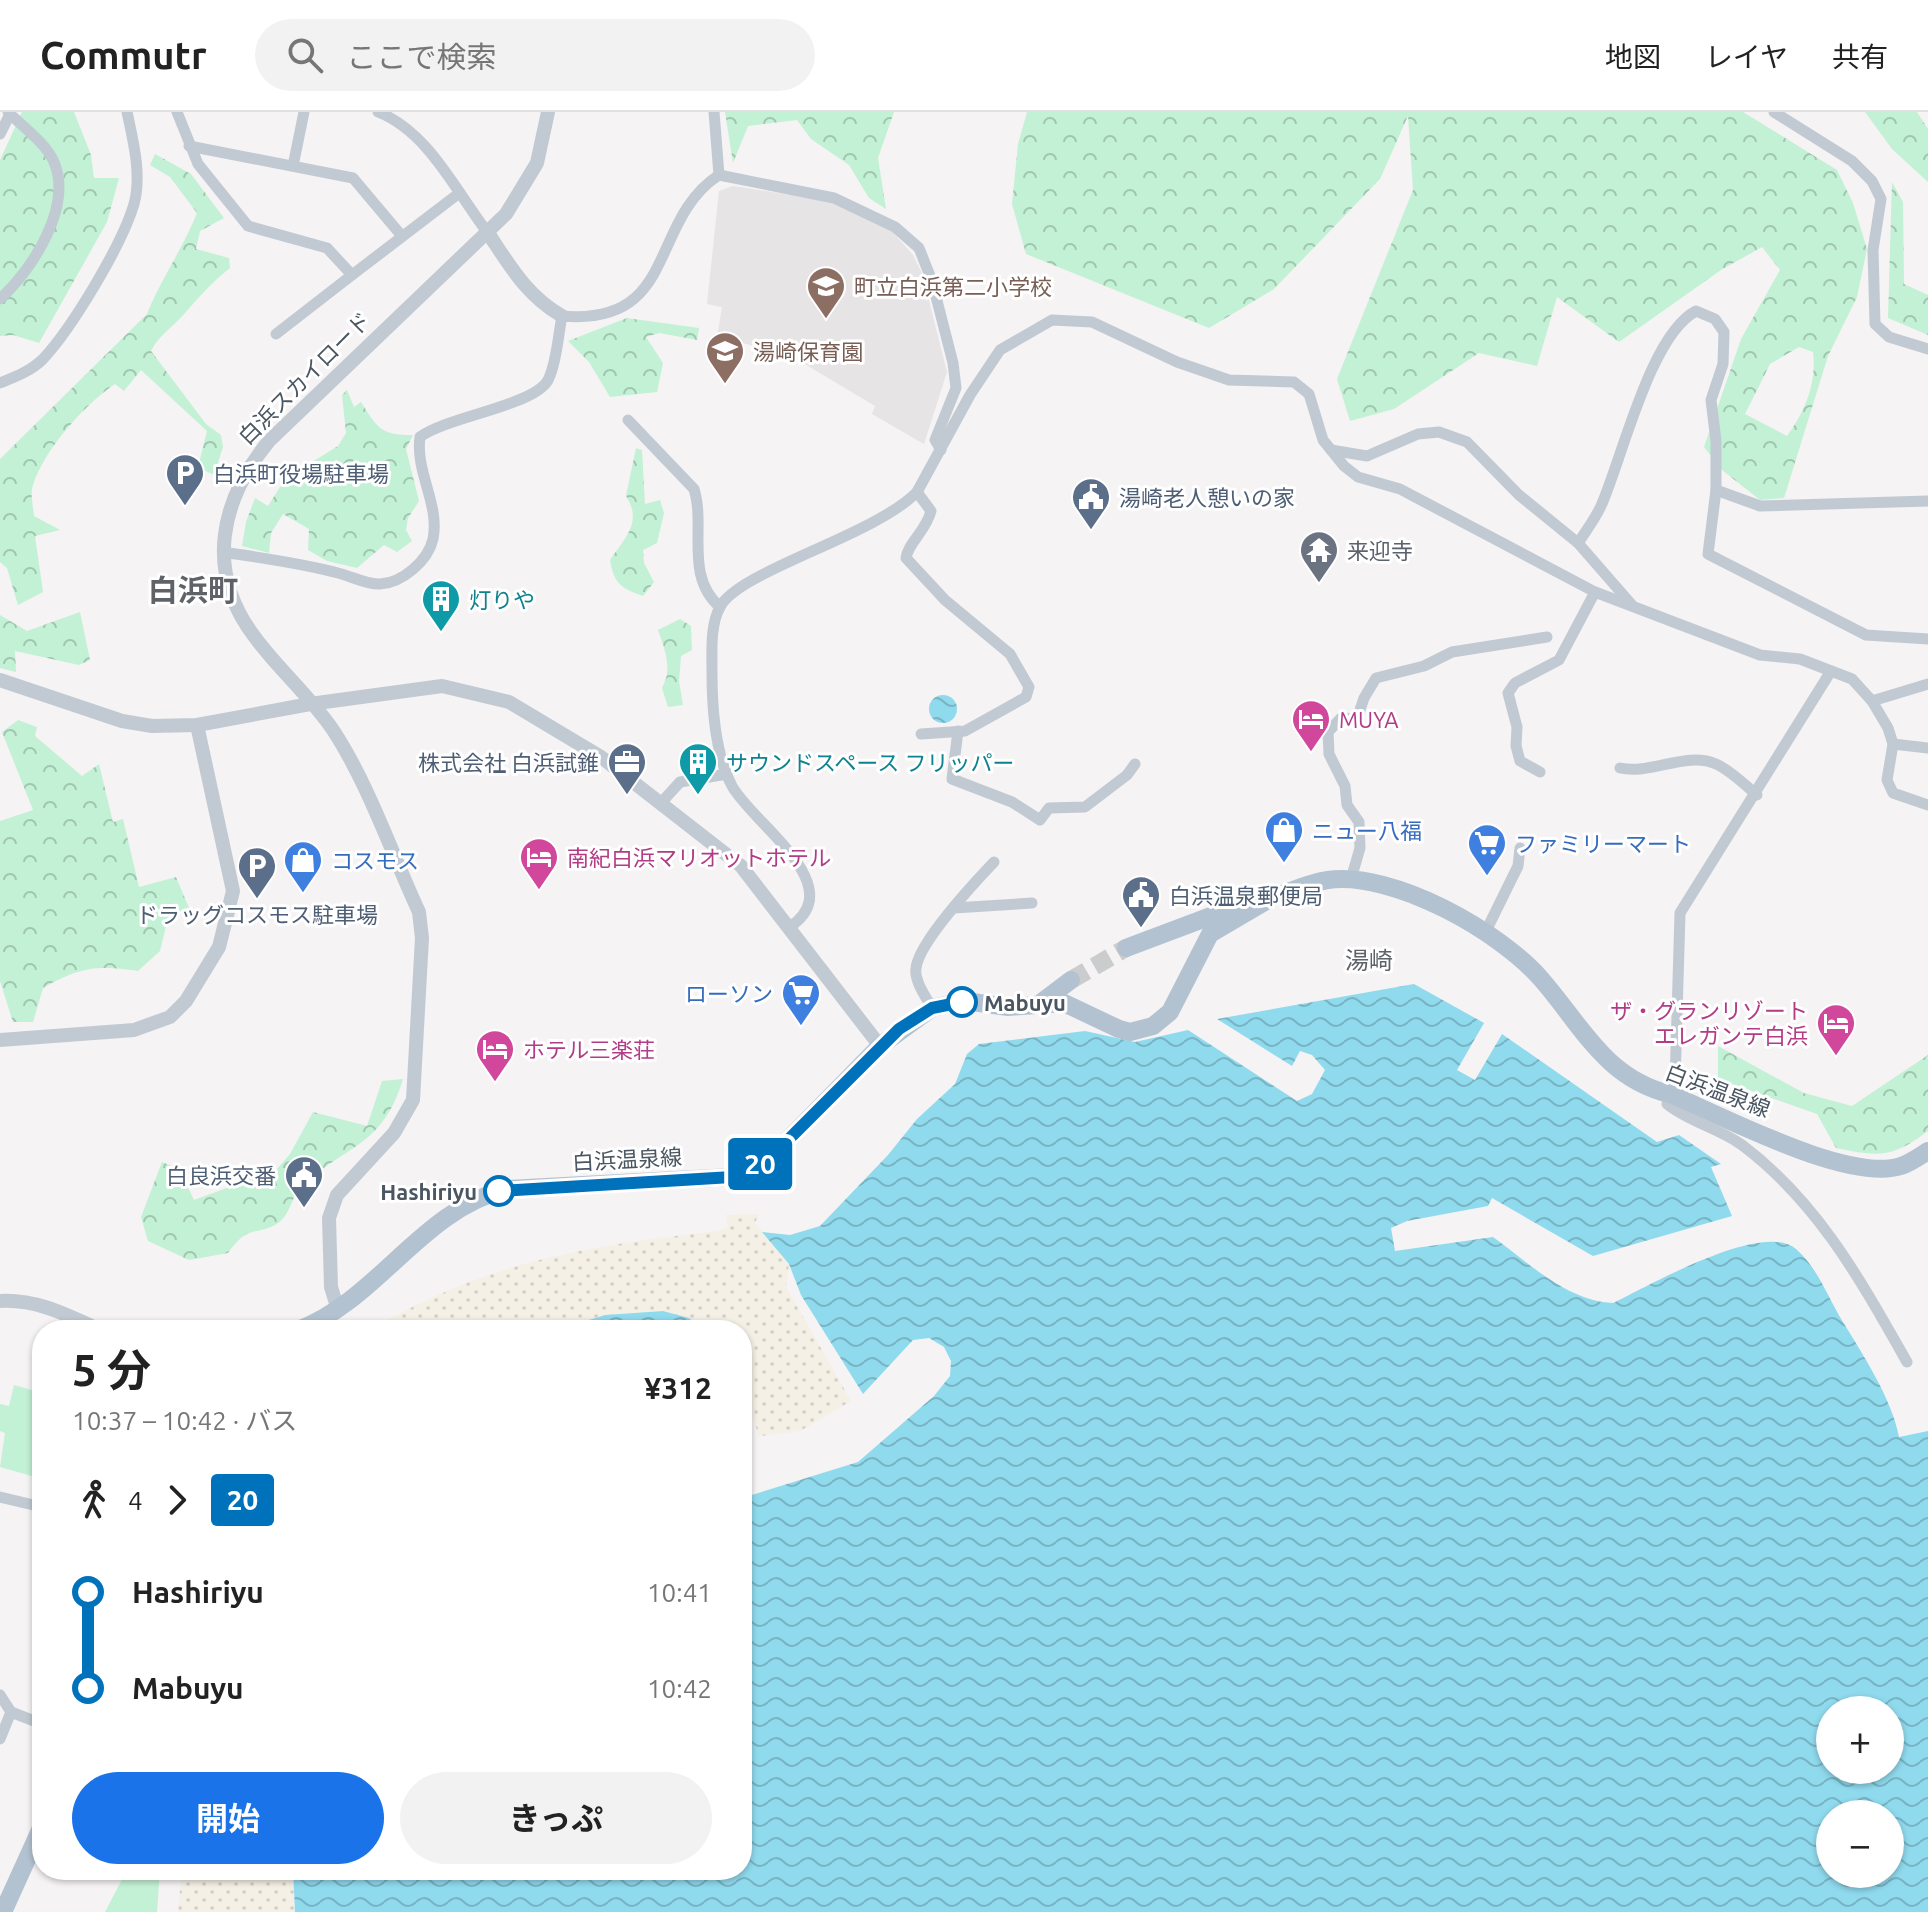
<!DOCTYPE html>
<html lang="ja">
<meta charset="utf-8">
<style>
:root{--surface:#fff;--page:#f2f2f2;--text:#222;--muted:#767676;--line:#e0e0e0;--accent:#1a73e8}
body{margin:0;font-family:Ubuntu,"Noto Sans JP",sans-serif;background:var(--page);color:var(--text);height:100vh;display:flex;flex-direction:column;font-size:30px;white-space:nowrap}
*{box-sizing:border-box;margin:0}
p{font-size:26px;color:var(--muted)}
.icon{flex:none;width:44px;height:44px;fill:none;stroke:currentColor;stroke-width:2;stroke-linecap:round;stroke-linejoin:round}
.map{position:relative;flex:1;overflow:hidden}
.panel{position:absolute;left:32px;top:1208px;width:720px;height:560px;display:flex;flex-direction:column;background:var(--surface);border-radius:32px;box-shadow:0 2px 6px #0004}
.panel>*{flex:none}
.badge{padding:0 16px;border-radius:6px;font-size:28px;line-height:52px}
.buttons{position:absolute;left:1816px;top:1584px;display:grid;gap:16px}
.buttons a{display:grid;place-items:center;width:88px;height:88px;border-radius:50%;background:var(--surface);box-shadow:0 2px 6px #0004;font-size:40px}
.map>.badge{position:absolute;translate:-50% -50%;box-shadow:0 0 0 4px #fff}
.legs{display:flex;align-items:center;gap:12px;height:88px;padding:0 40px;font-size:26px}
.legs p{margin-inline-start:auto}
.overview{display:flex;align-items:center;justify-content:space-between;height:136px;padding:0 40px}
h1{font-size:44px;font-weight:700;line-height:60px}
.primary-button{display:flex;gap:16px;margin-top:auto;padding:16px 40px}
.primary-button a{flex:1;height:92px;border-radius:48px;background:var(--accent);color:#fff;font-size:32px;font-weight:700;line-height:92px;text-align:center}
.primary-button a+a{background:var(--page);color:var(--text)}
ul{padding:0 40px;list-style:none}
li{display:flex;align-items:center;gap:28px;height:96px;font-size:30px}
li i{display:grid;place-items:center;width:12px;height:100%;margin:0 10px;background:currentColor}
li i::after{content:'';width:20px;height:20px;margin:-10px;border:6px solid;border-radius:50%;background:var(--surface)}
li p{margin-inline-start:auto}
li:first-child i{background:linear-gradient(#0000 50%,currentColor 0)}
li:last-child i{background:linear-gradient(currentColor 50%,#0000 0)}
header{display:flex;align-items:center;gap:48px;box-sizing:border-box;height:112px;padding:0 40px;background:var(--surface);border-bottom:2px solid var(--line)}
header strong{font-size:38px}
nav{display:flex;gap:44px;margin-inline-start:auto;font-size:28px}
.search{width:560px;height:72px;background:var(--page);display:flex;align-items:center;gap:20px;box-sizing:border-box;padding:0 28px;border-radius:44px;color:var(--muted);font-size:30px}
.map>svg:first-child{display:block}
.education{fill:#e6e4e5}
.forest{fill:url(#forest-crowns);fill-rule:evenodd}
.sand{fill:url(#sand-dots)}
.park{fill:#c3f1d5}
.water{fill:url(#water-waves);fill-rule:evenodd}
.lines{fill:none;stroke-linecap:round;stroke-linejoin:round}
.primary-tunnel{stroke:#caccce;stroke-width:18;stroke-dasharray:18 9;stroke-linecap:butt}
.minor{stroke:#c1cad2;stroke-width:11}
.tertiary{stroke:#c1cad2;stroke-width:14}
.primary{stroke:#b3c2d1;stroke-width:18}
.line-1-casing{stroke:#fff;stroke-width:18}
.line-1{stroke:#0072bc;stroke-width:12}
.stop-1-dot{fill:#fff;stroke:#0072bc;stroke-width:4}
.labels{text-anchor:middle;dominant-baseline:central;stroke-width:6;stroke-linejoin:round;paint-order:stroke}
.education-label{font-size:22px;fill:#785e54;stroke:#fff;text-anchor:start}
.street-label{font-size:22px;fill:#4a5661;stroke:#fff}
.service-label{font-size:22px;fill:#4e5e75;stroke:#fff;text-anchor:start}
.worship-label{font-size:22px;fill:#5b616d;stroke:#fff;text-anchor:start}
.culture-label{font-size:22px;fill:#0d838f;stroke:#fff;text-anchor:start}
.hotel-label{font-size:22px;fill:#b23c85;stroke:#fff;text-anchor:start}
.shop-label{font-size:22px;fill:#366cbe;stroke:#fff;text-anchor:start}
.stop-label{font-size:22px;font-weight:bold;fill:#4a5661;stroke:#fff;text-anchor:start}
.neighbourhood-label{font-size:24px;fill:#5f6368;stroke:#fff}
.district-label{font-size:30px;font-weight:bold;fill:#5f6368;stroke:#fff}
</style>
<header>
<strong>Commutr</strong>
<div class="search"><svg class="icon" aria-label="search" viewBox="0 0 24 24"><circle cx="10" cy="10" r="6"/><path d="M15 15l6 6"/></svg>ここで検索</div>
<nav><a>地図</a><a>レイヤ</a><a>共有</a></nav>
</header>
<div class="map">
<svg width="1928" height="1800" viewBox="0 0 1928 1800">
<defs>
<pattern id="forest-crowns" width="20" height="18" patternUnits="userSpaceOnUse" patternTransform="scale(2)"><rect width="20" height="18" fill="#c3f1d5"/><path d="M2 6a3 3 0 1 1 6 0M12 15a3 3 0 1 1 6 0" fill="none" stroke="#a0c6b0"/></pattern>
<pattern id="sand-dots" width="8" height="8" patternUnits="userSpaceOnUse" patternTransform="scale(2)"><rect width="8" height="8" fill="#f5f0e5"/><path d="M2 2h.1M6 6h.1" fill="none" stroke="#d4d0c7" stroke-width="1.8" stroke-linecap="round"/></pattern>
<pattern id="water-waves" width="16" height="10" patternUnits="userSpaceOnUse" patternTransform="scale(2)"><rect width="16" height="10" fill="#90daee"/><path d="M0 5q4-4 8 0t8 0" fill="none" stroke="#78b4c4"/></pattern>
</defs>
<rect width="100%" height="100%" fill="#f5f3f3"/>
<polygon class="education" points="733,74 825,88 890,117 913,143 922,161 947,260 924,332 872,302 875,294 788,242 717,225 722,195 707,192 719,79"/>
<g class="forest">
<polygon points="22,0 74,0 91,43 94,66 119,66 107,110 39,231 13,223 0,224 0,48"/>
<polygon points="725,0 894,0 878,46 886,97 869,86 849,53 811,27 797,8 748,14 733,51"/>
<path d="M1027,0H1743L1837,58L1853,91L1867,137L1857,185L1828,244L1784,386L1760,388L1722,358L1704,335L1741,227L1780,158L1762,135L1721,158L1619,230L1557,185L1537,254L1479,241L1394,297L1350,309L1337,267L1413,78L1408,4L1380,67L1274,177L1209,216L1026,142L1012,92L1018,32ZM1799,235L1813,240C1817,270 1805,300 1787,324L1745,302L1770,252Z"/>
<polygon points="1865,0 1917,0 1928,17 1928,70 1892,37"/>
<path d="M155,42L191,62L224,106L200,119L196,137L229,146L230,156C212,170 200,184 185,201C173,215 160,222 151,239L206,312L221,323L223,335L214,363L198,355L207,319L141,258L124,279L115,272C85,292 44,338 33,373C30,382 33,394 34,404L60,418L35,424L43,480L18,493L7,456L0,450V347L147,202C161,167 183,136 197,101L170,65L150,53Z"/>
<polygon points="1892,70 1903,90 1904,172 1928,183 1928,223 1888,206"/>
<polygon points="627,206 699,216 697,228 659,221 646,225 663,251 657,280 610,285 589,250 568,229"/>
<path d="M347,278L354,295L361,290C378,317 381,323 413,323L406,337L419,389L408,406L406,418L412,429L397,440L384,433L357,456L327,449L308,438L309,417L283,402L271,421L269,441L242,434L246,410L255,386L268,394L285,367L338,334L346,321L342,283Z"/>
<path d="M636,336L642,338L645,392L660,388L664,401L657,431L643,438L644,451L654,470L643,484C621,476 614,472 610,448C625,426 643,410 626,384Z"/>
<polygon points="80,500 90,548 79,553 15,539 16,560 0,556 0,503 27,519"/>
<path d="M680,507L691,514L692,538L681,544L679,569L683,593L668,595L662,576C673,557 665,538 658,518Z"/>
<path d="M18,608L37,615L35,624L82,664L99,652L113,710L123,707L139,775L176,765L189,796L168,806L160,839L138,859C96,853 80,855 43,876L33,910H13L0,869V709L33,698L2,620Z"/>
<path d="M1718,934L1804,981L1852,994L1928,943V1019C1892,1046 1880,1045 1836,1036L1817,1002L1718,967Z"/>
<path d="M403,967C382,1036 346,1032 301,1075C291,1085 291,1102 278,1111C257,1125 250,1110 228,1141L189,1148L148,1129L141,1105L162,1050L179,1057L194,1088L232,1074L245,1059L270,1065L290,1042L313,1000L367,1014L382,969Z"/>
</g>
<g class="sand">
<path d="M759,1102L755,1111L789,1152L786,1175L851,1289L800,1319L759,1324L742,1272V1218H704L689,1206L605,1203L557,1218H370C488,1149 585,1134 719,1119L728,1115L726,1103Z"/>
<polygon points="182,1758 293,1758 295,1800 178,1800"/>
</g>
<g class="park">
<polygon points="14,1273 42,1281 42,1367 0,1355 5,1321 0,1319 0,1292 9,1294"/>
<polygon points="127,1758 160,1758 157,1800 105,1800"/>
</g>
<g class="water">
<circle cx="943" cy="597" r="14"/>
<path d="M1414,872L1484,911L1457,958L1475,968L1502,922L1657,1030L1679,1023L1721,1052L1711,1055L1732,1104L1593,1144L1492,1086L1488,1094L1407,1109L1391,1116L1395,1139L1493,1125C1529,1151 1567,1189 1613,1191C1649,1174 1762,1108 1796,1137C1818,1156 1828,1186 1843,1210C1863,1243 1892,1287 1899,1325L1928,1319V1800H295L293,1758H742V1386L858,1350L934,1284L950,1264L951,1249L944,1235L929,1226L913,1228L863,1282L801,1183L789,1152L762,1120L790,1123L820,1114L888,1043L917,1007L955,972L967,942L979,932L1085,919L1135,930L1188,918L1297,989L1312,982L1325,958L1312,943L1300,939L1292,954L1217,907ZM1830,1598H1890V1658H1830ZM1830,1702H1890V1762H1830Z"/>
<polygon points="663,1199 689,1206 704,1218 557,1218 605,1203"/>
</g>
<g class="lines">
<polyline class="primary-tunnel" points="1071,868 1126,836"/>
<g class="minor">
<polyline points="177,0 198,52 248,114 327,136 352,163 276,222"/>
<path d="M378,0C429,20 456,80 488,121"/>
<polyline points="714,0 719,63"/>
<polyline points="1774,0 1852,49 1872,69 1881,87 1873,138 1875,212 1889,225 1928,237"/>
<polyline points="0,22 10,2"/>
<polyline points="189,34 353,66 401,123"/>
<polyline points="293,54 304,0"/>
<polyline points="352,163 458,82"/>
<path d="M0,187C32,158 73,95 54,50C46,31 22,14 8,0"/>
<path d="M0,271C15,265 31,259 43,247C72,216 122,133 134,92C142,63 133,28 127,0"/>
<path d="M628,308L694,377C706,415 684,464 720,495"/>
<polyline points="1331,338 1367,344 1418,322 1439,320 1467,330 1519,383 1578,431 1632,493"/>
<polyline points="1716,378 1760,394 1928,389"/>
<path d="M917,380L931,399C926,419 908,431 906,446L945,488L1010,542L1029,575L1026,585L965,619L921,622"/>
<path d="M1578,431C1586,419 1595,407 1601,394C1622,347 1650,223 1696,199L1715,207L1724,220L1723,252L1711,288L1716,329V378L1708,442L1866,523L1928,527"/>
<path d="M223,440C262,446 301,451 338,461C351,464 367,473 380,472C402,471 428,449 433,427C440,392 415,360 420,325C448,304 539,293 549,266C557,248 558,224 562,204C679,214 648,109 719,63L834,86L895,115L919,136L932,169L953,251L956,276L935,328L941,338"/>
<path d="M1831,559L1680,801L1675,971L1667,992C1689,1010 1719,1016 1742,1033C1818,1090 1861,1169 1907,1250"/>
<polyline points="1872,589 1928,572"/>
<polyline points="958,619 952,667 1012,690 1040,708 1049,696 1085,695 1127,663 1135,652"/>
<polyline points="1893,632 1928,636"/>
<path d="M1620,656C1651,663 1686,639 1716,652C1730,658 1745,673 1757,683"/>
<polyline points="1540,660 1520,649 1516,634 1517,615 1508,581 1515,571 1559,548 1595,480"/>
<polyline points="660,692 680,670 727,662"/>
<polyline points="1351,767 1360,736 1359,710 1347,693 1345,674 1329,642 1328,620 1341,606 1357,607 1364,586 1376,566 1424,554 1452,540 1547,525"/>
<polyline points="954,796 1032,791"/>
<path d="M791,814C850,773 752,711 732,674C715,642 712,595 712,561C712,540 710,513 720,495C738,459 874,424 917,380L970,283L1000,238L1052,208L1092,210L1177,250L1229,268L1294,270L1309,282L1323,328L1344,354L1358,365L1400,377L1595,480L1760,543L1800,547L1852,567L1872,589L1888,616L1893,632L1887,668L1893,681L1928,693"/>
<polyline points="1485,821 1518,754 1520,736"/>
<path d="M932,896C926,885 914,869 916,856C919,830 975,770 994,750"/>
<polyline points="0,1385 42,1395"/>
<polyline points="0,1583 11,1600 42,1612"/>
<polyline points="0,1627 11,1600"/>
</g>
<g class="tertiary">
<path d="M488,121C510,154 527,184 562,204"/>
<polyline points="0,568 122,609 152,614 197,613 310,592 442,574 509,590 601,645 741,754 880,934"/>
<polyline points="0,928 134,918 170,905 186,889 219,835 233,779 197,613"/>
<path d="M0,1189C37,1187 67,1203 100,1218"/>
<path d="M338,1198L331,1175L329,1106L337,1083L394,1021L413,988L422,826L419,800C392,742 368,671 333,618C310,584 278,557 254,524C205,459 220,388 269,329L506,102L537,51L548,0"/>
</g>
<g class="primary">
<path d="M1264,787C1286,783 1305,771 1328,768C1393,759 1500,819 1542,868C1582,914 1606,967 1670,982C1723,1004 1848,1071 1901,1054C1910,1051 1920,1044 1928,1039"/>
<polyline points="1126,836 1235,795"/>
<polyline points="1038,893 1071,868"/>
<path d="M298,1218C378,1188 422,1097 507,1077L732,1065L759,1052L785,1031L880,934L932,896L965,889L1008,895L1064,891L1119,917L1130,920L1153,914L1170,900L1210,822L1273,785"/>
<polyline points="3,1800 42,1714"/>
</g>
</g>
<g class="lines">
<defs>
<polyline id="line-1" points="499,1079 732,1065 759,1052 785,1031 899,917 932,896 962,890"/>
</defs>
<use href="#line-1" class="line-1-casing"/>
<use href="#line-1" class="line-1"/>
</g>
<defs>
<symbol id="school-pin" viewBox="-11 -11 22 30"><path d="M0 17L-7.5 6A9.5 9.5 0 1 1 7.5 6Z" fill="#8d6e63" stroke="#fff"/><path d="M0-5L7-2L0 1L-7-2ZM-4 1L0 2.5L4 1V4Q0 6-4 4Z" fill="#fff"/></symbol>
<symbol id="parking-pin" viewBox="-11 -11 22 30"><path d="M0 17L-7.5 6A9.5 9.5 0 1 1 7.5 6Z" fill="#5c6f8a" stroke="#fff"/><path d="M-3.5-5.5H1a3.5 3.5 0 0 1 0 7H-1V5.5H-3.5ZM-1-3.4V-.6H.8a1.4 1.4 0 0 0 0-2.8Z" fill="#fff"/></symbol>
<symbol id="civic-pin" viewBox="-11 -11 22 30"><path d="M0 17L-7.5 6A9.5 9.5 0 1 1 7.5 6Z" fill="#5c6f8a" stroke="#fff"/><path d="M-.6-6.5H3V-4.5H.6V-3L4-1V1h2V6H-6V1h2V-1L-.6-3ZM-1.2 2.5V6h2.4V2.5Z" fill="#fff"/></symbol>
<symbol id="temple-pin" viewBox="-11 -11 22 30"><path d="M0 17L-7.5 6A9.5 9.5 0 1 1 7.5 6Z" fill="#6b7280" stroke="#fff"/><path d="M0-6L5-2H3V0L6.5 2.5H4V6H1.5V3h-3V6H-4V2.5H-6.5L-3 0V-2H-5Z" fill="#fff"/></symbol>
<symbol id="building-pin" viewBox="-11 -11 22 30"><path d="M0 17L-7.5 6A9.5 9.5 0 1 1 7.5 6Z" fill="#0f9aa8" stroke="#fff"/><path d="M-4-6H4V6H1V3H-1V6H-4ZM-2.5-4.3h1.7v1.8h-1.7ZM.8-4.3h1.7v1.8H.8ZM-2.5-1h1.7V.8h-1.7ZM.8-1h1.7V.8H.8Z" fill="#fff"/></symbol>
<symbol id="hotel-pin" viewBox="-11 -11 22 30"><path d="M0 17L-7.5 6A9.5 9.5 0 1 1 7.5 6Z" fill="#d1479c" stroke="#fff"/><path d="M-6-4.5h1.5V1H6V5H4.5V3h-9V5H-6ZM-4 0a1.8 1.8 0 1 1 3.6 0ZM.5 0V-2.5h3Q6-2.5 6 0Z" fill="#fff"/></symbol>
<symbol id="office-pin" viewBox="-11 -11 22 30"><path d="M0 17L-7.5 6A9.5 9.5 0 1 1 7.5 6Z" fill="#5c6f8a" stroke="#fff"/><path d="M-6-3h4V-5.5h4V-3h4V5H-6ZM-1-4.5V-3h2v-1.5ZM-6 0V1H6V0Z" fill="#fff"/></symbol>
<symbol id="shop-pin" viewBox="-11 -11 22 30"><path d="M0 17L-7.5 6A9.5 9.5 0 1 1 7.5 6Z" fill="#3f7fe0" stroke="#fff"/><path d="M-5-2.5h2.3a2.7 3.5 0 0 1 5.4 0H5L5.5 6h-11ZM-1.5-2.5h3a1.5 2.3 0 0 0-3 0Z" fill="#fff"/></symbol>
<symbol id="supermarket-pin" viewBox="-11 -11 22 30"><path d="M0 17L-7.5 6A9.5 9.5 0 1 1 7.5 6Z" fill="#3f7fe0" stroke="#fff"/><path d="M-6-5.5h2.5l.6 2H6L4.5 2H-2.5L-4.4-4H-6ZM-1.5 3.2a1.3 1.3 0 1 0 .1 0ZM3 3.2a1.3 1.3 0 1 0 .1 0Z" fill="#fff"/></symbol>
</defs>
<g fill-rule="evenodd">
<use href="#school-pin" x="804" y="152" width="44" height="60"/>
<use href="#school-pin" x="703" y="217" width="44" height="60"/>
<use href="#parking-pin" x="163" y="339" width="44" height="60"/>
<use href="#civic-pin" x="1069" y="363" width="44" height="60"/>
<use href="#temple-pin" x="1297" y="416" width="44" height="60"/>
<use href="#building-pin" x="419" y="465" width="44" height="60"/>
<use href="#hotel-pin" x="1289" y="585" width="44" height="60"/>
<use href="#office-pin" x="605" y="628" width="44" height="60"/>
<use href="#building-pin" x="676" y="628" width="44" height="60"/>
<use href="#shop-pin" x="1262" y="696" width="44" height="60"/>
<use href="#supermarket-pin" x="1465" y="709" width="44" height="60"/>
<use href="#hotel-pin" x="517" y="723" width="44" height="60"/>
<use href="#shop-pin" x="281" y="726" width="44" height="60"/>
<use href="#parking-pin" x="235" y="732" width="44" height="60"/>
<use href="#civic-pin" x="1119" y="761" width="44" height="60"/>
<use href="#supermarket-pin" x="779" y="859" width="44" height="60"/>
<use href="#hotel-pin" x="1814" y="889" width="44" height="60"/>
<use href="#hotel-pin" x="473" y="915" width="44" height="60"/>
<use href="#civic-pin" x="282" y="1041" width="44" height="60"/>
</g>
<g class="stop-1-dot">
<circle cx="962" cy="890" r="14"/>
<circle cx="499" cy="1079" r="14"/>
</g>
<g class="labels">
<g class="education-label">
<text x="854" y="174">町立白浜第二小学校</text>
<text x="753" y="239">湯崎保育園</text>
</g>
<g class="street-label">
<text transform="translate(304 266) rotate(-45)">白浜スカイロード</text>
<text transform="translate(1718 978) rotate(21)">白浜温泉線</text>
<text transform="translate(627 1047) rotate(-3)">白浜温泉線</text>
</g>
<g class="service-label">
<text x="213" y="361">白浜町役場駐車場</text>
<text x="1119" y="385">湯崎老人憩いの家</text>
<text x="599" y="650" text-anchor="end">株式会社 白浜試錐</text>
<text x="1169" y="783">白浜温泉郵便局</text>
<text x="257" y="802" text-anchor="middle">ドラッグコスモス駐車場</text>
<text x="276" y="1063" text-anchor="end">白良浜交番</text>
</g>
<g class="worship-label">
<text x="1347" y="438">来迎寺</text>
</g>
<g class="culture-label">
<text x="469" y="487">灯りや</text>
<text x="726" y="650">サウンドスペース フリッパー</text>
</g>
<g class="hotel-label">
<text x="1339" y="607">MUYA</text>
<text x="567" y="745">南紀白浜マリオットホテル</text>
<text x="1808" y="898" text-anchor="end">ザ・グランリゾート<tspan x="1808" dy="25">エレガンテ白浜</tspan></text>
<text x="523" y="937">ホテル三楽荘</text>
</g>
<g class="shop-label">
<text x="1312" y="718">ニュー八福</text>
<text x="1515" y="731">ファミリーマート</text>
<text x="331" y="748">コスモス</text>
<text x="773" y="881" text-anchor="end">ローソン</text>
</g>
<g class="stop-label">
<text x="984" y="890">Mabuyu</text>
<text x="477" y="1079" text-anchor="end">Hashiriyu</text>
</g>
<g class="neighbourhood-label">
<text x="1369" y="848">湯崎</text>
</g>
<g class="district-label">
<text x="193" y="478">白浜町</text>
</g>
</g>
</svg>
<div class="buttons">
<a>+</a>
<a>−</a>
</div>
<b class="badge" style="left:760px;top:1052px;background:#0072bc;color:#fff">20</b>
<section class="panel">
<div class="overview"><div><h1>5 分</h1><p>10:37 – 10:42 · バス</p></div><b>¥312</b></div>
<div class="legs"><svg class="icon" aria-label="walk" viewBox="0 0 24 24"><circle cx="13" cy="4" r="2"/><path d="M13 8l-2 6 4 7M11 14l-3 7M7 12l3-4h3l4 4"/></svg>4<svg class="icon" aria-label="forward" viewBox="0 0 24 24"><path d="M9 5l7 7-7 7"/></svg><b class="badge" style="background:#0072bc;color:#fff">20</b></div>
<ul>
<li><i style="color:#0072bc"></i><b>Hashiriyu</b><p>10:41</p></li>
<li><i style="color:#0072bc"></i><b>Mabuyu</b><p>10:42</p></li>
</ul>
<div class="primary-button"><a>開始</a><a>きっぷ</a></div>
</section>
</div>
